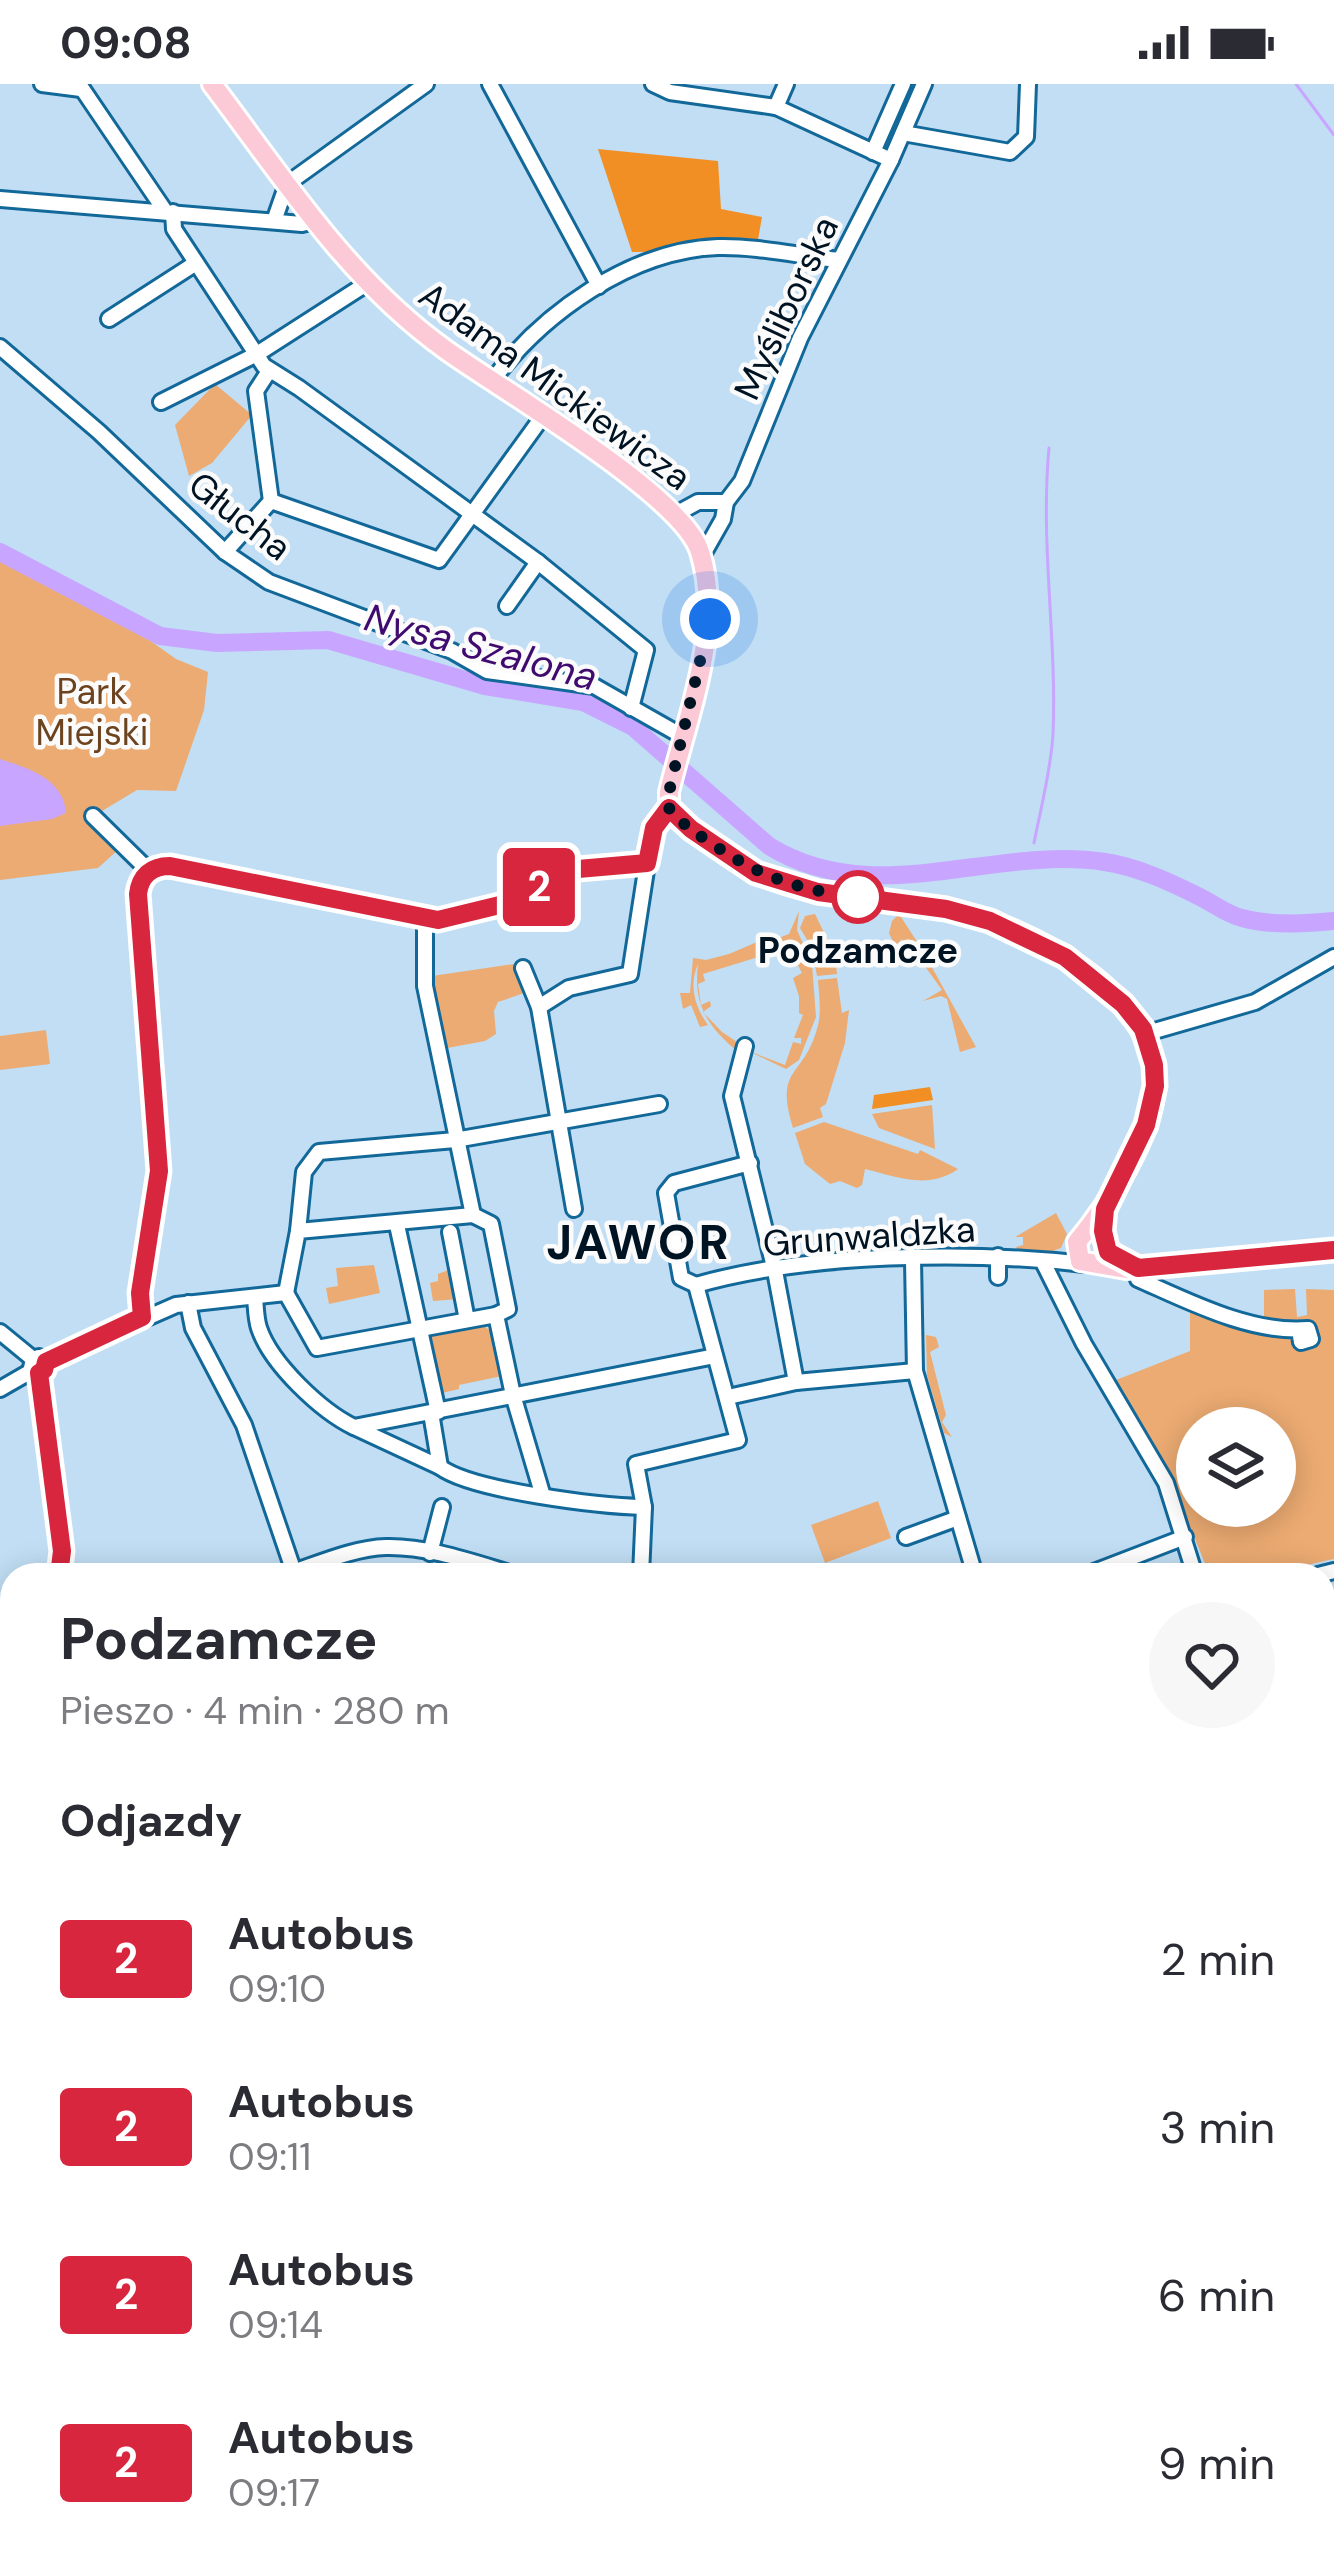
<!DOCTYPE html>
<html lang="pl">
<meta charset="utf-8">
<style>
:root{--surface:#fff;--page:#f7f7f7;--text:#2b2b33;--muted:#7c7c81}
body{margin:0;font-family:"DM Sans",sans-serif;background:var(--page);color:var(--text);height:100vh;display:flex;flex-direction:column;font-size:45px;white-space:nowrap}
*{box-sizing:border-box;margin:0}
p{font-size:39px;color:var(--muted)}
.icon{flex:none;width:66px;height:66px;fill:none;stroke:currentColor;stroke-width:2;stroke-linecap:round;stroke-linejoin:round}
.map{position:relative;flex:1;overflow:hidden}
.details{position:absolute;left:0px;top:1479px;width:1335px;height:1011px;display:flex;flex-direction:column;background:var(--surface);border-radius:36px 36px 0 0;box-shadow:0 6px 30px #0003}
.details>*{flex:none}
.badge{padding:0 24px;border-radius:9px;font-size:42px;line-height:78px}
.tools{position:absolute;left:1176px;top:1323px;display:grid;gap:24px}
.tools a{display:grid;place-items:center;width:120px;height:120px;border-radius:50%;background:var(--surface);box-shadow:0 6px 30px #0003;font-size:60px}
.you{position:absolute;width:60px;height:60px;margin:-30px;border:9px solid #fff;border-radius:50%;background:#1a73e8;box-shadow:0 0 0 18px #1a73e833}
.map>.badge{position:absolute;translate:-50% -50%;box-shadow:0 0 0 6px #fff}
h2{padding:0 60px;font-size:45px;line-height:108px}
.round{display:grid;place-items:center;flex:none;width:126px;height:126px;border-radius:63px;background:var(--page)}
.headline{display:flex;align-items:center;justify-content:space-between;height:204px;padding:0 60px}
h1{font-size:57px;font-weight:700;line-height:90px}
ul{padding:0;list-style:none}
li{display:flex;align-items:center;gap:36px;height:168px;padding:0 60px}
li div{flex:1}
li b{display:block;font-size:45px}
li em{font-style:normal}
li .badge{min-width:132px;font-weight:700;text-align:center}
.status{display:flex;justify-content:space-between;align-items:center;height:84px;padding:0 60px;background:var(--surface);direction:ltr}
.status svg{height:33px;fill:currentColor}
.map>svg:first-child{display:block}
.green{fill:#ecab72;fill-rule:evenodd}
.forest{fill:#f18f25}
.water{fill:#c8a6ff}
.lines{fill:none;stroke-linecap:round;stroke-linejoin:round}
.stream{stroke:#c8a6ff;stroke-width:3}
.river{stroke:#c8a6ff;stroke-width:18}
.minor-casing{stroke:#126899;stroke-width:20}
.major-casing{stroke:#fff;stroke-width:24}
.minor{stroke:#fff;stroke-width:14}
.major{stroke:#fcc9d7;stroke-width:18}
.rail-casing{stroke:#475d70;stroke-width:8}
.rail{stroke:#fbfbfb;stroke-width:3;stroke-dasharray:9;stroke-linecap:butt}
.line-casing{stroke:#fff;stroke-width:27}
.line{stroke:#d7263d;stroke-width:18}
.walk{stroke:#001323;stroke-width:12;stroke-dasharray:0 21.6}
.stop-dot{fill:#fff;stroke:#d7263d;stroke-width:6}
.labels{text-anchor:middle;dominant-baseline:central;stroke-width:9;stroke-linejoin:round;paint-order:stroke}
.street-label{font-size:36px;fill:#001323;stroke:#fbfbfb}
.park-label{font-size:36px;fill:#6c431e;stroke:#fbfbfb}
.stop-label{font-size:36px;font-weight:bold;fill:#001323;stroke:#fbfbfb}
.water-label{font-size:39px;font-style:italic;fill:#400b6f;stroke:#fbfbfb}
.district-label{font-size:48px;font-weight:bold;letter-spacing:3px;fill:#001323;stroke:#fbfbfb}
</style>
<div class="status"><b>09:08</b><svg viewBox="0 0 49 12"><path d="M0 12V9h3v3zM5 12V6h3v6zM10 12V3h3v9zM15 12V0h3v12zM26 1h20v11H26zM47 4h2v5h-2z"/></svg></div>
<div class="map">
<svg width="1334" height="2488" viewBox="0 0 1334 2488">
<rect width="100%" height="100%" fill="#c1def4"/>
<g class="green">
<polygon points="215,300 252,331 212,379 189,392 175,341"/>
<polygon points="0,475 142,551 176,575 208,588 204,626 176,707 137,706 92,733 119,765 98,784 0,796"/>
<path d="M799,827L797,846L812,880L816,933L799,976L786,985L746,966L785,981L793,958L801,960V954H794L803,931L799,929V912L793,894L802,889L792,870L794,862L703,890L705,897L698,900L701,921L710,917L711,922L703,928L722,948L740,960L737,967C707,942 693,920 698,880C689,900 694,922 708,941L700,943L691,921L683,925L680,909H690L693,874L706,876L729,870L771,852L773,856L789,850Z"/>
<polygon points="815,830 830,861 839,863 842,869 835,874 837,890 817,892 812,864 800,844 805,832"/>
<polygon points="899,830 925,870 910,874 902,855 895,862 889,849 892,837"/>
<polygon points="929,878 976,963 960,968 947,915 941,912 923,917 942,906 924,881"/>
<polygon points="521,879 533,906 498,918 494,927 496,950 485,957 442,965 432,892"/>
<path d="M837,894L842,929L849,926L845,959L826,1020L820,1024L823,1033L793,1044C774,982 803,995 817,945C822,929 819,912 818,896Z"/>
<polygon points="46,946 50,980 0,986 0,952"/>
<polygon points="932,1021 935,1065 879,1044 872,1030"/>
<path d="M824,1038L918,1070L920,1066L958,1085C929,1106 897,1093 865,1085L862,1101L857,1104L840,1097L830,1100L805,1080L795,1049Z"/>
<polygon points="1056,1129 1067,1150 1061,1164 1047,1169 1018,1166 1016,1163 1023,1161 1023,1153 1015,1153"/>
<polygon points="374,1181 380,1209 329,1220 326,1204 338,1202 336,1184"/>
<polygon points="451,1185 459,1215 433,1217 430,1199 438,1197 438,1190"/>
<path d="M1295,1205L1297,1233L1307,1231L1306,1205L1334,1206V1475C1297,1482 1244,1502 1208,1487L1163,1376L1116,1296L1190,1267V1208L1237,1233H1264V1206ZM1197,1344H1275V1422H1197Z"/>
<polygon points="484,1242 493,1249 502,1292 459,1301 459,1305 438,1310 427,1252"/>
<polygon points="926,1251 936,1253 939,1263 930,1268 946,1331 942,1338 952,1353 944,1349 927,1291"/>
<polygon points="878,1417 891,1454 825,1479 811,1441"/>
<polygon points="1327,1501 1334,1509 1334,1672 1323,1643 1323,1502"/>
<polygon points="1323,2341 1334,2341 1334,2488 1302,2488 1308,2485 1306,2478 1323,2478"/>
</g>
<g class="forest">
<polygon points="598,65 718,77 721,125 762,133 756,167 632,168"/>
<polygon points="930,1003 933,1016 872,1025 874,1011"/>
</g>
<path class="water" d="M0,675C28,684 64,695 66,729L52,735L0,742Z"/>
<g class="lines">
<g class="stream">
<polyline points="1296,0 1334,51"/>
<path d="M1034,759C1041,723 1051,686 1053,650C1057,554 1040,460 1049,364"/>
</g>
<path class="river" d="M0,468L160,552L217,559L328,556L485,602L583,618L633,643L769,762C874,827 992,761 1105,778C1138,783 1170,798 1200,813C1214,820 1228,831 1242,834C1270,842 1305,840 1334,837"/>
<defs>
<g id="minor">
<polyline points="42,0 81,5"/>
<polyline points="79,0 165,127"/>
<polyline points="490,0 599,202"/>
<polyline points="653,0 670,8 776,23 891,76"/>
<polyline points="776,23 786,0"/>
<polyline points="903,49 1010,68 1026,53 1028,0"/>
<polyline points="873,68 903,0"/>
<polyline points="0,115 302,140 315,137"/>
<polyline points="173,128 174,145 264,282 299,304 538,478 646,566 631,624"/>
<polyline points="274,137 287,100 426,0"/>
<polyline points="109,235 196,179"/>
<polyline points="0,263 99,348 225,468 269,498 452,567 487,587 594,602 682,652"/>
<polyline points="269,287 256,307 271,417"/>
<path d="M492,297C542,230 630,166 718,163C757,162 800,172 839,176"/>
<polyline points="161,318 257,270 366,200"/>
<polyline points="676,430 698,418 726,418"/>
<polyline points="225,468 271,417 439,476 543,332"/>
<polyline points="702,472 723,435 726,418 742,397 800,254 891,76 924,0"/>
<polyline points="507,522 538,478"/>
<polyline points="93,732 149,787"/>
<polyline points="425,834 425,902 473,1131"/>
<polyline points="523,884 539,923 574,1125"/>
<polyline points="539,923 569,904 630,890 651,754 669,724"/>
<polyline points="1144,950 1255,918 1334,873"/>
<polyline points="745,962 732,1012 775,1187 796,1298"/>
<polyline points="473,1131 491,1140 508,1225 496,1231"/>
<polyline points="397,1141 438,1328"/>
<polyline points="298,1147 304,1088 319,1068 455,1056 659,1020"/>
<polyline points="450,1148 467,1236"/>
<polyline points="913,1176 915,1287 975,1491"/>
<polyline points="1047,1177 1044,1180 1084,1260 1166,1399 1195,1491"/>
<path d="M1138,1184V1195C1190,1218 1252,1250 1308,1245L1311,1255L1301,1258L1299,1246"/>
<polyline points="998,1193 998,1172"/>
<path d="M696,1201C807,1169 970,1167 1084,1180"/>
<polyline points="696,1201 681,1194 666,1109 674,1099 750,1079"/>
<polyline points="286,1209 317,1264 496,1231"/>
<polyline points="286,1209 298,1147 473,1131"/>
<path d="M255,1214C256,1224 256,1235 259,1244C271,1280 321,1327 354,1343"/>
<polyline points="188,1219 193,1244 244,1341 294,1488"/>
<polyline points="496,1231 513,1311 542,1409"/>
<path d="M142,1233L140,1209L159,1087L138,816C138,795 148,782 169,782L438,836L516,816L578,785L647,779"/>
<polyline points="0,1248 33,1275"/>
<polyline points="0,1305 33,1286"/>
<polyline points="728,1313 796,1298 915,1287"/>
<polyline points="431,1329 440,1383 354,1343 715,1272"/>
<path d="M440,1383C472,1407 601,1422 644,1423"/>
<polyline points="906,1453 958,1434"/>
<polyline points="430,1469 442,1423"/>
<polyline points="59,1491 62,1471 60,1445 39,1289 31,1284 33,1275 39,1273 46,1278 176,1221 286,1209"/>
<path d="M284,1491C316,1481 352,1464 386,1463C429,1462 475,1479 516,1491"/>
<polyline points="641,1491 644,1423 636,1380 738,1356 696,1201"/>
<polyline points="1086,1491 1185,1453"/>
<polyline points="1318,1491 1334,1487"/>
<polyline points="0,1618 12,1595"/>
<polyline points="1323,1666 1334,1695"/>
<polyline points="0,1962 12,1955"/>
<polyline points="946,2478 949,2488"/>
<polyline points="1037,2478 1040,2488"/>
<polyline points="1196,2478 1198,2488"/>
<polyline points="1285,2478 1287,2488"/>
</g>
<g id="major">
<path d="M212,0C284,95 348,196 446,266C500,305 683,411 700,468C724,544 687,633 669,708V724L676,734C709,759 745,788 785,800C838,817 895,814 948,825C1027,841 1161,910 1155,1004C1152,1052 1108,1121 1077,1158L1080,1177L1126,1185L1334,1166"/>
<polyline points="1106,1121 1103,1147 1108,1169"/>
<polyline points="1323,2318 1334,2319"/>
<polyline points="739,2488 754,2478"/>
</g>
</defs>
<use href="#minor" class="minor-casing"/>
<use href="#major" class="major-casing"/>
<use href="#minor" class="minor"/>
<use href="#major" class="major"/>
<defs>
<g id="rail">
<polyline points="1323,1884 1334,1882"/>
<polyline points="0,2305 12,2301"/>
</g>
</defs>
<use href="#rail" class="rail-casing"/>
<use href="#rail" class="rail"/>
</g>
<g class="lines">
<defs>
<path id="line" d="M59,1491L62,1467L39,1289L44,1286L46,1278L142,1233L140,1209L159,1087L138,810C140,792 151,782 170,782L438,836L516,817L578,785L647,779L654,744L669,724L691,745L756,789L818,808L946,825L990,837L1065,873L1123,920L1143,945L1154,981L1155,1002L1146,1041L1105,1125L1103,1147L1108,1168L1138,1184L1334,1166"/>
</defs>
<use href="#line" class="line-casing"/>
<use href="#line" class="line"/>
<path class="walk" d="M710,535L669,708V724C680,739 697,750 714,761C763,794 799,806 858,813"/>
</g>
<circle class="stop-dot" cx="858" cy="813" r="24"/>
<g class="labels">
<g class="street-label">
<text transform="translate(786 224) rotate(-65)">Myśliborska</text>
<text transform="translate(555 302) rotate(36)">Adama Mickiewicza</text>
<text transform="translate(240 432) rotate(38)">Głucha</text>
<text transform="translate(869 1152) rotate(-4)">Grunwaldzka</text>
</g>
<g class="park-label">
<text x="92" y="607">Park<tspan x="92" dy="41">Miejski</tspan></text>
</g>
<g class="stop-label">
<text x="858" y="866">Podzamcze</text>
</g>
<g class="water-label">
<text transform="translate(481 563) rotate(15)">Nysa Szalona</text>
</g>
<g class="district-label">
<text x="639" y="1158">JAWOR</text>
</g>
</g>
</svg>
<div class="tools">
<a><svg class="icon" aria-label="layers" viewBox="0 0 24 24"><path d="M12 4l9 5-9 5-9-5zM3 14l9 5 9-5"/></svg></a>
</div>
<div class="you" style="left:710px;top:535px"></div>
<b class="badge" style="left:539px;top:803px;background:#d7263d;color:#fff">2</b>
<section class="details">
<div class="headline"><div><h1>Podzamcze</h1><p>Pieszo · 4 min · 280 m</p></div><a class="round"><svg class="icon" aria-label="heart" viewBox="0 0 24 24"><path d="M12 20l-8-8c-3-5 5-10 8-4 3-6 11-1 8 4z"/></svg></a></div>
<h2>Odjazdy</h2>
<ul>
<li><span class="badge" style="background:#d7263d;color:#fff">2</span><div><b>Autobus</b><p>09:10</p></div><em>2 min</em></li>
<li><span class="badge" style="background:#d7263d;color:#fff">2</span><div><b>Autobus</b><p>09:11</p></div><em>3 min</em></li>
<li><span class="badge" style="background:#d7263d;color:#fff">2</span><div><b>Autobus</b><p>09:14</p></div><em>6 min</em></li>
<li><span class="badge" style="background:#d7263d;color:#fff">2</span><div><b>Autobus</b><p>09:17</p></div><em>9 min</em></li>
</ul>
</section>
</div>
